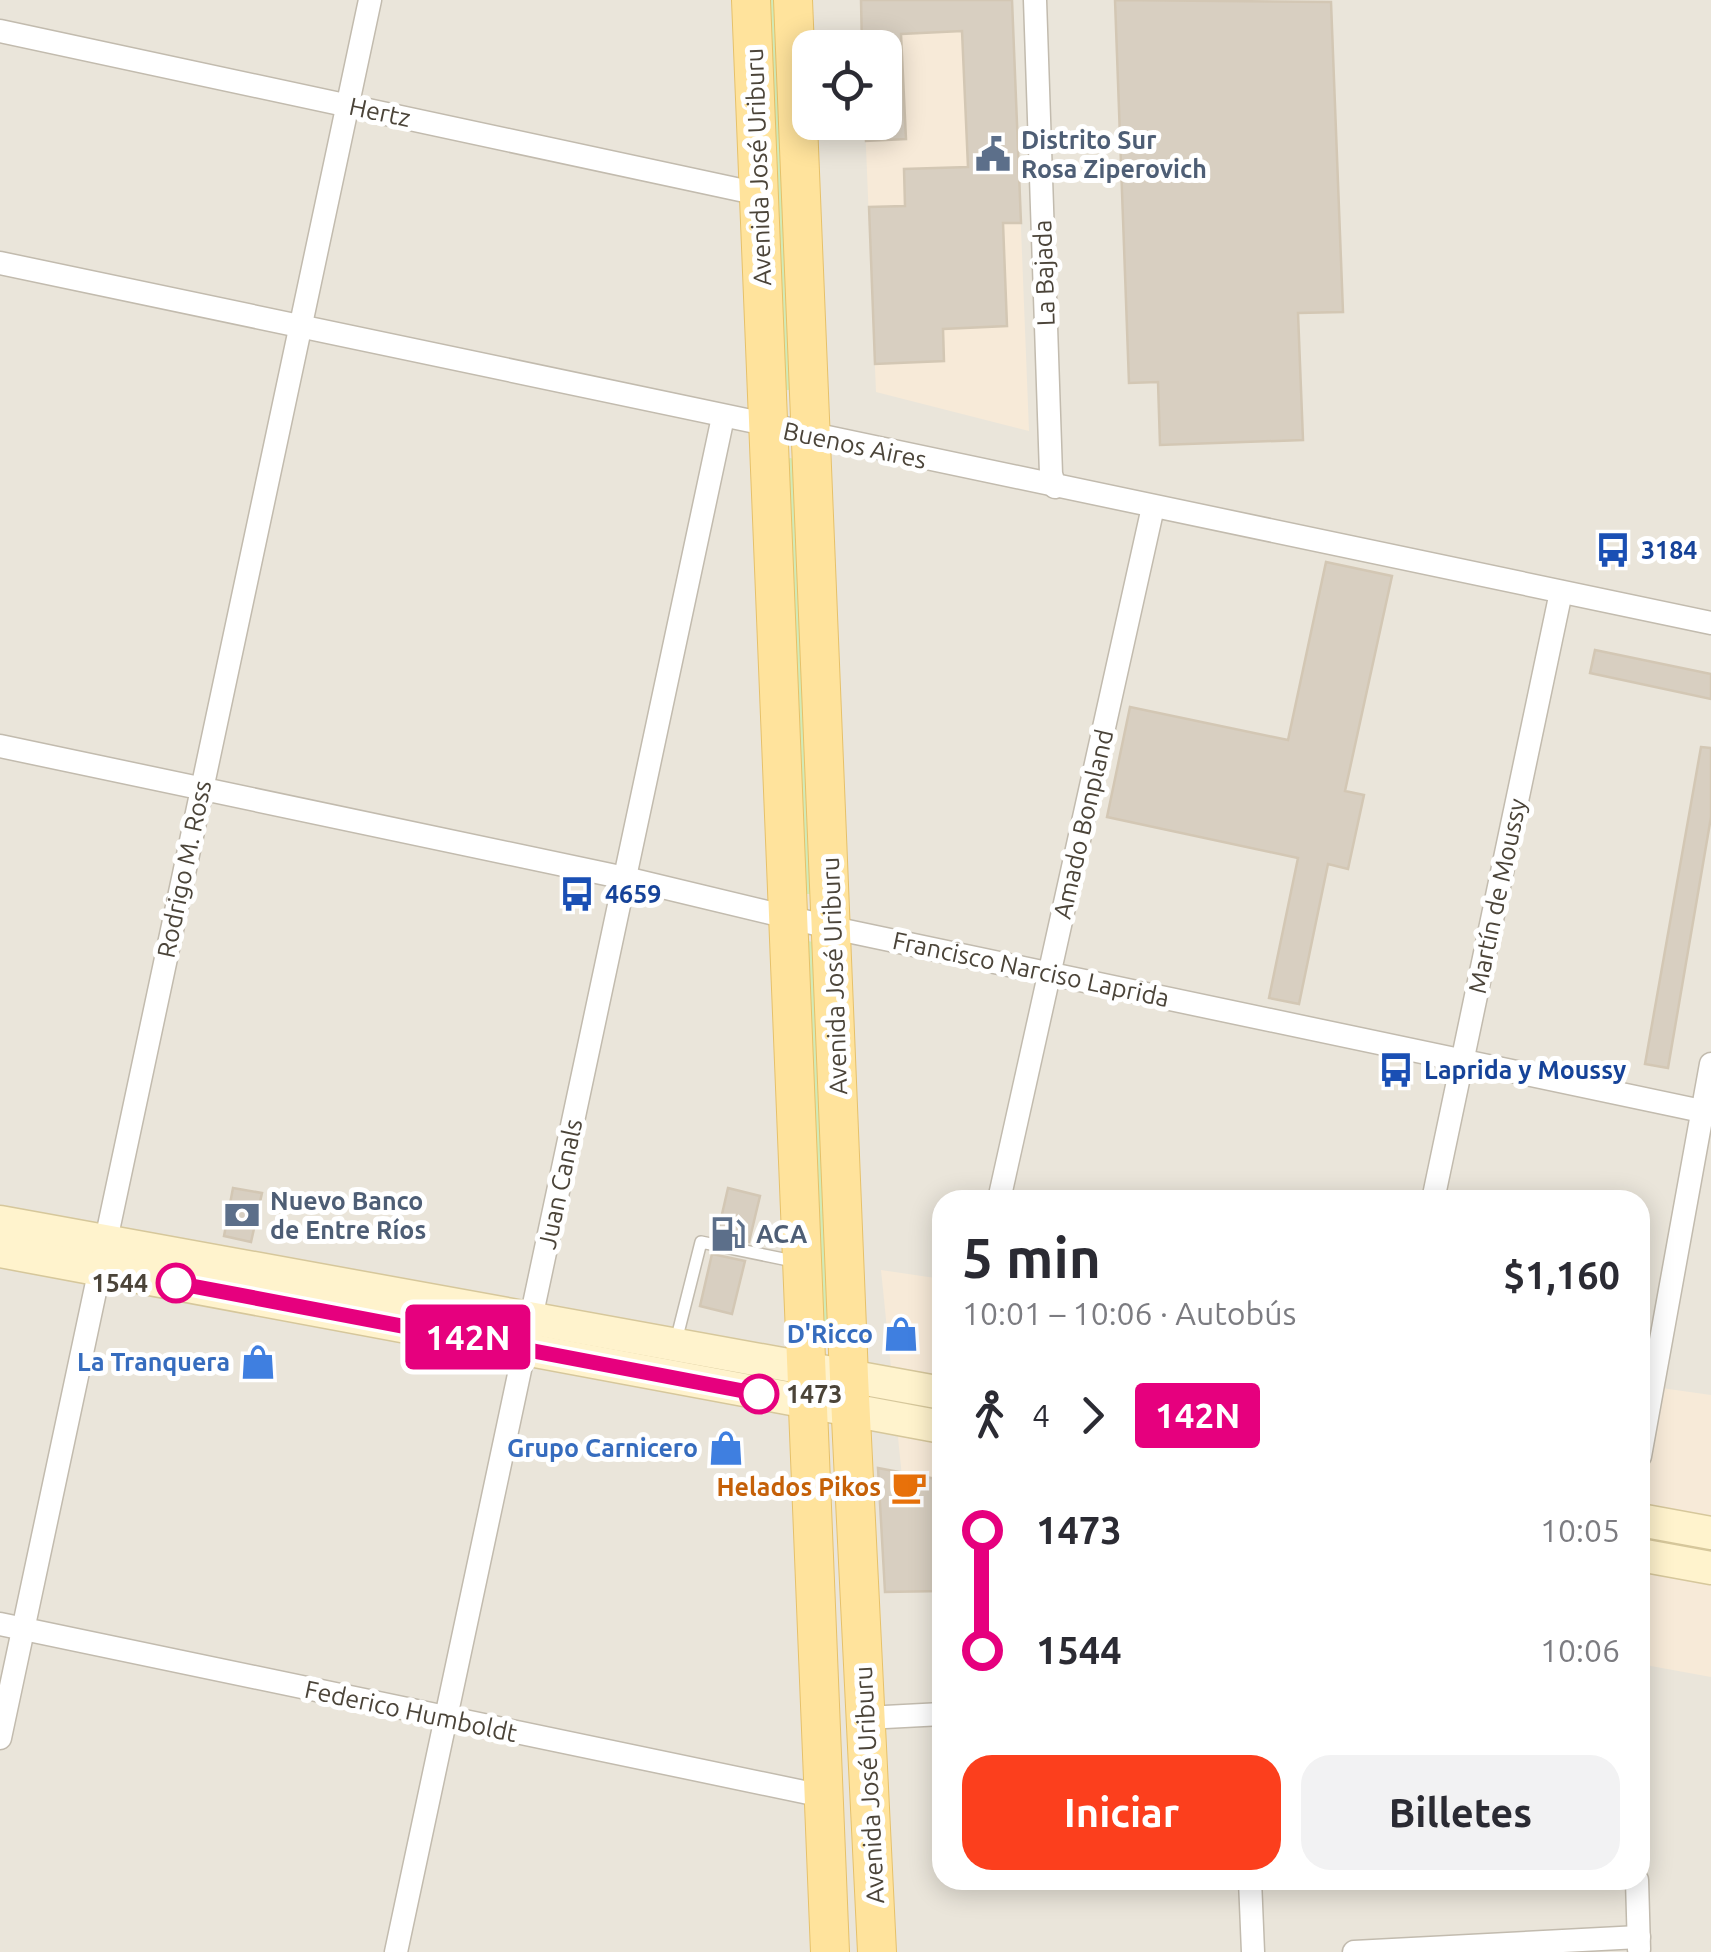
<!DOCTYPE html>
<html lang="es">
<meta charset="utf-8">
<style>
:root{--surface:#fff;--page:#f2f2f3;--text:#2b2b33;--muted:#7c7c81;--accent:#fc3f1d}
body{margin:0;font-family:Ubuntu,sans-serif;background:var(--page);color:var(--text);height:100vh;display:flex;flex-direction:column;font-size:38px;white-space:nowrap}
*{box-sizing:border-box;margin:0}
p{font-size:32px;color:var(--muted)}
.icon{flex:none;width:55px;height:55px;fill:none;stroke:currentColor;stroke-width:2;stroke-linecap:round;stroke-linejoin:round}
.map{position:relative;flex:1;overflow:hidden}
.side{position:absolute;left:932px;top:1190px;width:718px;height:700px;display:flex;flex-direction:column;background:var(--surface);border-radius:30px;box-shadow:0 5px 25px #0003}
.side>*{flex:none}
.badge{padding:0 20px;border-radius:8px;font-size:35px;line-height:65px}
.fabs{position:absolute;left:792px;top:30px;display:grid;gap:20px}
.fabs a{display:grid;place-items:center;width:110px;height:110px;border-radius:20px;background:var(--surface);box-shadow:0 5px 25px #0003;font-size:50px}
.map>.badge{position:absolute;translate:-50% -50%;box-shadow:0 0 0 5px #fff}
.legs{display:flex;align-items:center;gap:15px;height:110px;padding:0 30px;font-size:32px}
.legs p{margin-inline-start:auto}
.summary{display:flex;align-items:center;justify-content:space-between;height:170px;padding:0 30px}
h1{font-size:55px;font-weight:600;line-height:75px}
.cta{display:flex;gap:20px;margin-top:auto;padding:20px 30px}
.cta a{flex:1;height:115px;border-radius:30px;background:var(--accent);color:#fff;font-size:40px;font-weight:600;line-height:115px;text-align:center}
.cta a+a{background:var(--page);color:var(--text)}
ul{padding:0 30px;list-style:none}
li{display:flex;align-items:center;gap:35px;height:120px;font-size:38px}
li i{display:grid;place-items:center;width:15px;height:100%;margin:0 12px;background:currentColor}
li i::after{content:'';width:25px;height:25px;margin:-12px;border:8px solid;border-radius:50%;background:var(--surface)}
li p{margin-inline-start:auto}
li:first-child i{background:linear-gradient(#0000 50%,currentColor 0)}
li:last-child i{background:linear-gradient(currentColor 50%,#0000 0)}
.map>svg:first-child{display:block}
.residential{fill:#eae5da;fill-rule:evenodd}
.commercial{fill:#f7ead8}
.green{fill:#d2eab5}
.building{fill:#d8cfc1;stroke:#d3c7b4;stroke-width:2.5}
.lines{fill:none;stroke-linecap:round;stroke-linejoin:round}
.lane-casing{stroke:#c2bbae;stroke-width:14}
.street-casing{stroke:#c2bbae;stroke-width:25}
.secondary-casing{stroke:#d6c79b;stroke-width:35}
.primary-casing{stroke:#e6c16a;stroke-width:40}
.lane{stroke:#fff;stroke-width:11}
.street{stroke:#fff;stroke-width:22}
.secondary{stroke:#fff3cd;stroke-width:32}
.primary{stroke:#ffe39c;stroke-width:38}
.line-1-casing{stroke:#fff;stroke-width:22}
.line-1{stroke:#e6007e;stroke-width:15}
.stop-1-dot{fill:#fff;stroke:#e6007e;stroke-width:5}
.labels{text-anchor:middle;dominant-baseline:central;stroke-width:10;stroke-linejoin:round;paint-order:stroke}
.street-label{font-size:25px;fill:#4b4439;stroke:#fff}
.service-label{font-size:25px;font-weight:bold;fill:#4e5e75;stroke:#fff;text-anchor:start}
.transit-label{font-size:25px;font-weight:bold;fill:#164399;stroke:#fff;text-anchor:start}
.stop-label{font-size:25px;font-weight:bold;fill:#4b4439;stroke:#fff;text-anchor:end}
.shop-label{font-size:25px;font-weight:bold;fill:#366cbe;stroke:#fff;text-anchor:end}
.food-label{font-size:25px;font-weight:bold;fill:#c56008;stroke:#fff;text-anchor:end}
</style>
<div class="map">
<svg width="1711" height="1952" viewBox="0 0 1711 1952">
<rect width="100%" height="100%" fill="#f6f3ec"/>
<path class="residential" d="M0,0H1711V1952H0ZM810,48H885V122H810ZM942,1200H1640V1880H942Z"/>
<g class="commercial">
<polygon points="861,0 1012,0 1029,431 876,392 865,123 885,122 885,48 863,47"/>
<polygon points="881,1270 942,1279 942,1533 907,1526"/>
<polygon points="1640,1385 1711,1395 1711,1677 1640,1664"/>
</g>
<g class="green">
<polygon points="765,0 781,0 794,390 784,390"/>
<polygon points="791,458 799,464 814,894 804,894 784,459"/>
<polygon points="803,940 818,943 833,1338 828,1343 819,1342"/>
</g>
<g class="building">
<polygon points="861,0 1012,0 1021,223 1003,223 1007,326 943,329 944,361 875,364 869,207 905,206 904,169 968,167 962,31 901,34 906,139 866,141 865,122 885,122 885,48 862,48"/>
<polygon points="1115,0 1331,2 1343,312 1298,313 1303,440 1160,445 1158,382 1129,383"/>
<polygon points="1326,562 1392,576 1345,791 1364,795 1348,869 1328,864 1299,1004 1269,998 1298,858 1107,817 1130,707 1288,740"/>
<polygon points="1595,650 1711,674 1711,699 1590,673"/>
<polygon points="1701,747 1711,748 1711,817 1668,1068 1645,1064"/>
<polygon points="233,1188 262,1193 251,1242 224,1236"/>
<polygon points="728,1188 760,1196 749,1242 717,1236"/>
<polygon points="712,1254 745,1261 732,1314 700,1306"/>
<polygon points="878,1468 942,1480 942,1591 885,1592"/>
</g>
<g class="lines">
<defs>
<polyline id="lane" points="676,1341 701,1242 798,1262"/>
<g id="street">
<polyline points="1035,0 1051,474 1055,487"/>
<polyline points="0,31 759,194"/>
<polyline points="0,263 1711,623"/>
<polyline points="0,746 625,878 833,928 1711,1113"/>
<polyline points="999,1200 1153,507"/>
<polyline points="1433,1200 1561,592"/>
<polyline points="1640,1456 1711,1064"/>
<polyline points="0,1624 823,1796"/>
<polyline points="866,1718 942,1714"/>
<polyline points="0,1738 370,0"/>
<polyline points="1250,1880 1253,1952"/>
<polyline points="1637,1880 1639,1949"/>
<polyline points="396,1952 723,417"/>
<polyline points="1354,1952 1639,1937"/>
</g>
<g id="secondary">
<polyline points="0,1222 942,1393"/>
<polyline points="0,1251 942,1427"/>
<polyline points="1640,1520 1711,1533"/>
<polyline points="1640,1555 1711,1568"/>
</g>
<g id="primary">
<polyline points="751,0 830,1952"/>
<polyline points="793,0 849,1377 877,1952"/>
</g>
</defs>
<use href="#lane" class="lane-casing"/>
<use href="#street" class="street-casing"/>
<use href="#secondary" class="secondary-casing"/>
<use href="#primary" class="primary-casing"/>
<use href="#lane" class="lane"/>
<use href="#street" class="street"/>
<use href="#secondary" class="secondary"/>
<use href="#primary" class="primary"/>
</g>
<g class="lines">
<defs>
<polyline id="line-1" points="176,1283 759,1394"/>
</defs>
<use href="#line-1" class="line-1-casing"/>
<use href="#line-1" class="line-1"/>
</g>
<defs>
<symbol id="civic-bare" viewBox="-9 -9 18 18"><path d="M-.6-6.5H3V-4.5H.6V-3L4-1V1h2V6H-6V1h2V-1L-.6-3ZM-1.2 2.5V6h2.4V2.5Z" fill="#5c6f8a" stroke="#fff" stroke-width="2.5" paint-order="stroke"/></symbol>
<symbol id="bus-bare" viewBox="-9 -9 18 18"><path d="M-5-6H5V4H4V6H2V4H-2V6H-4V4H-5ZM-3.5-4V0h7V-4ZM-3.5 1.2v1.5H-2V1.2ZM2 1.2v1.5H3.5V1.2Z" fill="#1a4fb4" stroke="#fff" stroke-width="2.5" paint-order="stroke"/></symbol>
<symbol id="bank-bare" viewBox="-9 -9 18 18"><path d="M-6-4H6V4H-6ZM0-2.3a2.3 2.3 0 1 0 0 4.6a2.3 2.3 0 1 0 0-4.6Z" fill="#5c6f8a" stroke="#fff" stroke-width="2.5" paint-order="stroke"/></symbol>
<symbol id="fuel-bare" viewBox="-9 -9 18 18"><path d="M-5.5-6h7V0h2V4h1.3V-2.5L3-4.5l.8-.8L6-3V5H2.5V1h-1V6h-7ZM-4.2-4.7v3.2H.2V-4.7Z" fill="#5c6f8a" stroke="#fff" stroke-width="2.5" paint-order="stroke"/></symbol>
<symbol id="shop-bare" viewBox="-9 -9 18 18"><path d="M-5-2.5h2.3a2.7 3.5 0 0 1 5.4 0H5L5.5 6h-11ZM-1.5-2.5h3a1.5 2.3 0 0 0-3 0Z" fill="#3f7fe0" stroke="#fff" stroke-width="2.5" paint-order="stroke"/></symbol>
<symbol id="cafe-bare" viewBox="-9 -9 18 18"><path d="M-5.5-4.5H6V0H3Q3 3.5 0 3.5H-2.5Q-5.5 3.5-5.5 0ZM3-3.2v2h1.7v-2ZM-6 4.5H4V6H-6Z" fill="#e8710a" stroke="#fff" stroke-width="2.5" paint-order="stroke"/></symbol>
</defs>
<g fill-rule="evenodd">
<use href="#civic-bare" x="968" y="129" width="50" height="50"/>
<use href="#bus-bare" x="1588" y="525" width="50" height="50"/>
<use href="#bus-bare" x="552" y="869" width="50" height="50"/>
<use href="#bus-bare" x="1371" y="1045" width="50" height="50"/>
<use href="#bank-bare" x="217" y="1190" width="50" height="50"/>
<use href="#fuel-bare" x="703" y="1209" width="50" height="50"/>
<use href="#shop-bare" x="876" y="1309" width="50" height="50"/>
<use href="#shop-bare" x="233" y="1337" width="50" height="50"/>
<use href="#shop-bare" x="701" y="1423" width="50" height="50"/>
<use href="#cafe-bare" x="884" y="1462" width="50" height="50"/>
</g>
<g class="stop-1-dot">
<circle cx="176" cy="1283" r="18"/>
<circle cx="759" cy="1394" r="18"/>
</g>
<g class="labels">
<g class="street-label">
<text transform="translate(380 112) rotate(12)">Hertz</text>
<text transform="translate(758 167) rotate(-92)">Avenida José Uriburu</text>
<text transform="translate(1044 273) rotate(-92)">La Bajada</text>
<text transform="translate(855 445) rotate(12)">Buenos Aires</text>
<text transform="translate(1083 824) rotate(-77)">Amado Bonpland</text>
<text transform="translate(184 869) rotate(-78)">Rodrigo M. Ross</text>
<text transform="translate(1497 896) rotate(-78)">Martín de Moussy</text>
<text transform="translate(1031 969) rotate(12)">Francisco Narciso Laprida</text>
<text transform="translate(834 976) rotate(-92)">Avenida José Uriburu</text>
<text transform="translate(560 1184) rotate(-78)">Juan Canals</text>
<text transform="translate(411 1711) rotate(12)">Federico Humboldt</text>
<text transform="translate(869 1785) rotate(-93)">Avenida José Uriburu</text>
</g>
<g class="service-label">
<text x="1021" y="140">Distrito Sur<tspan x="1021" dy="29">Rosa Ziperovich</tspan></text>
<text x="270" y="1201">Nuevo Banco<tspan x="270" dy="29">de Entre Ríos</tspan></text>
<text x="756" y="1234">ACA</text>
</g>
<g class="transit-label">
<text x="1641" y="550">3184</text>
<text x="605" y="894">4659</text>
<text x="1424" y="1070">Laprida y Moussy</text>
</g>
<g class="stop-label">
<text x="148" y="1283">1544</text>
<text x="786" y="1394" text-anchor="start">1473</text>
</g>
<g class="shop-label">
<text x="873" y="1334">D'Ricco</text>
<text x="230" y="1362">La Tranquera</text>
<text x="698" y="1448">Grupo Carnicero</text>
</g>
<g class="food-label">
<text x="881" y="1487">Helados Pikos</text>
</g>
</g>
</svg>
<div class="fabs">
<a><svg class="icon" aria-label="locate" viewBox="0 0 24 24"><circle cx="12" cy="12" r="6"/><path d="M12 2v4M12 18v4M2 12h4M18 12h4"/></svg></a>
</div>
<b class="badge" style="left:468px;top:1337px;background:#e6007e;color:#fff">142N</b>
<section class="side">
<div class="summary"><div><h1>5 min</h1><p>10:01 – 10:06 · Autobús</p></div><b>$1,160</b></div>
<div class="legs"><svg class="icon" aria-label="walk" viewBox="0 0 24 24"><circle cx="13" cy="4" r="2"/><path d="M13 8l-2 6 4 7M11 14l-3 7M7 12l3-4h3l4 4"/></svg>4<svg class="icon" aria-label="forward" viewBox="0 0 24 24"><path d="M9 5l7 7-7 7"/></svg><b class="badge" style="background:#e6007e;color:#fff">142N</b></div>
<ul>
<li><i style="color:#e6007e"></i><b>1473</b><p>10:05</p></li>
<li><i style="color:#e6007e"></i><b>1544</b><p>10:06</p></li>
</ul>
<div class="cta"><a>Iniciar</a><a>Billetes</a></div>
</section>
</div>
